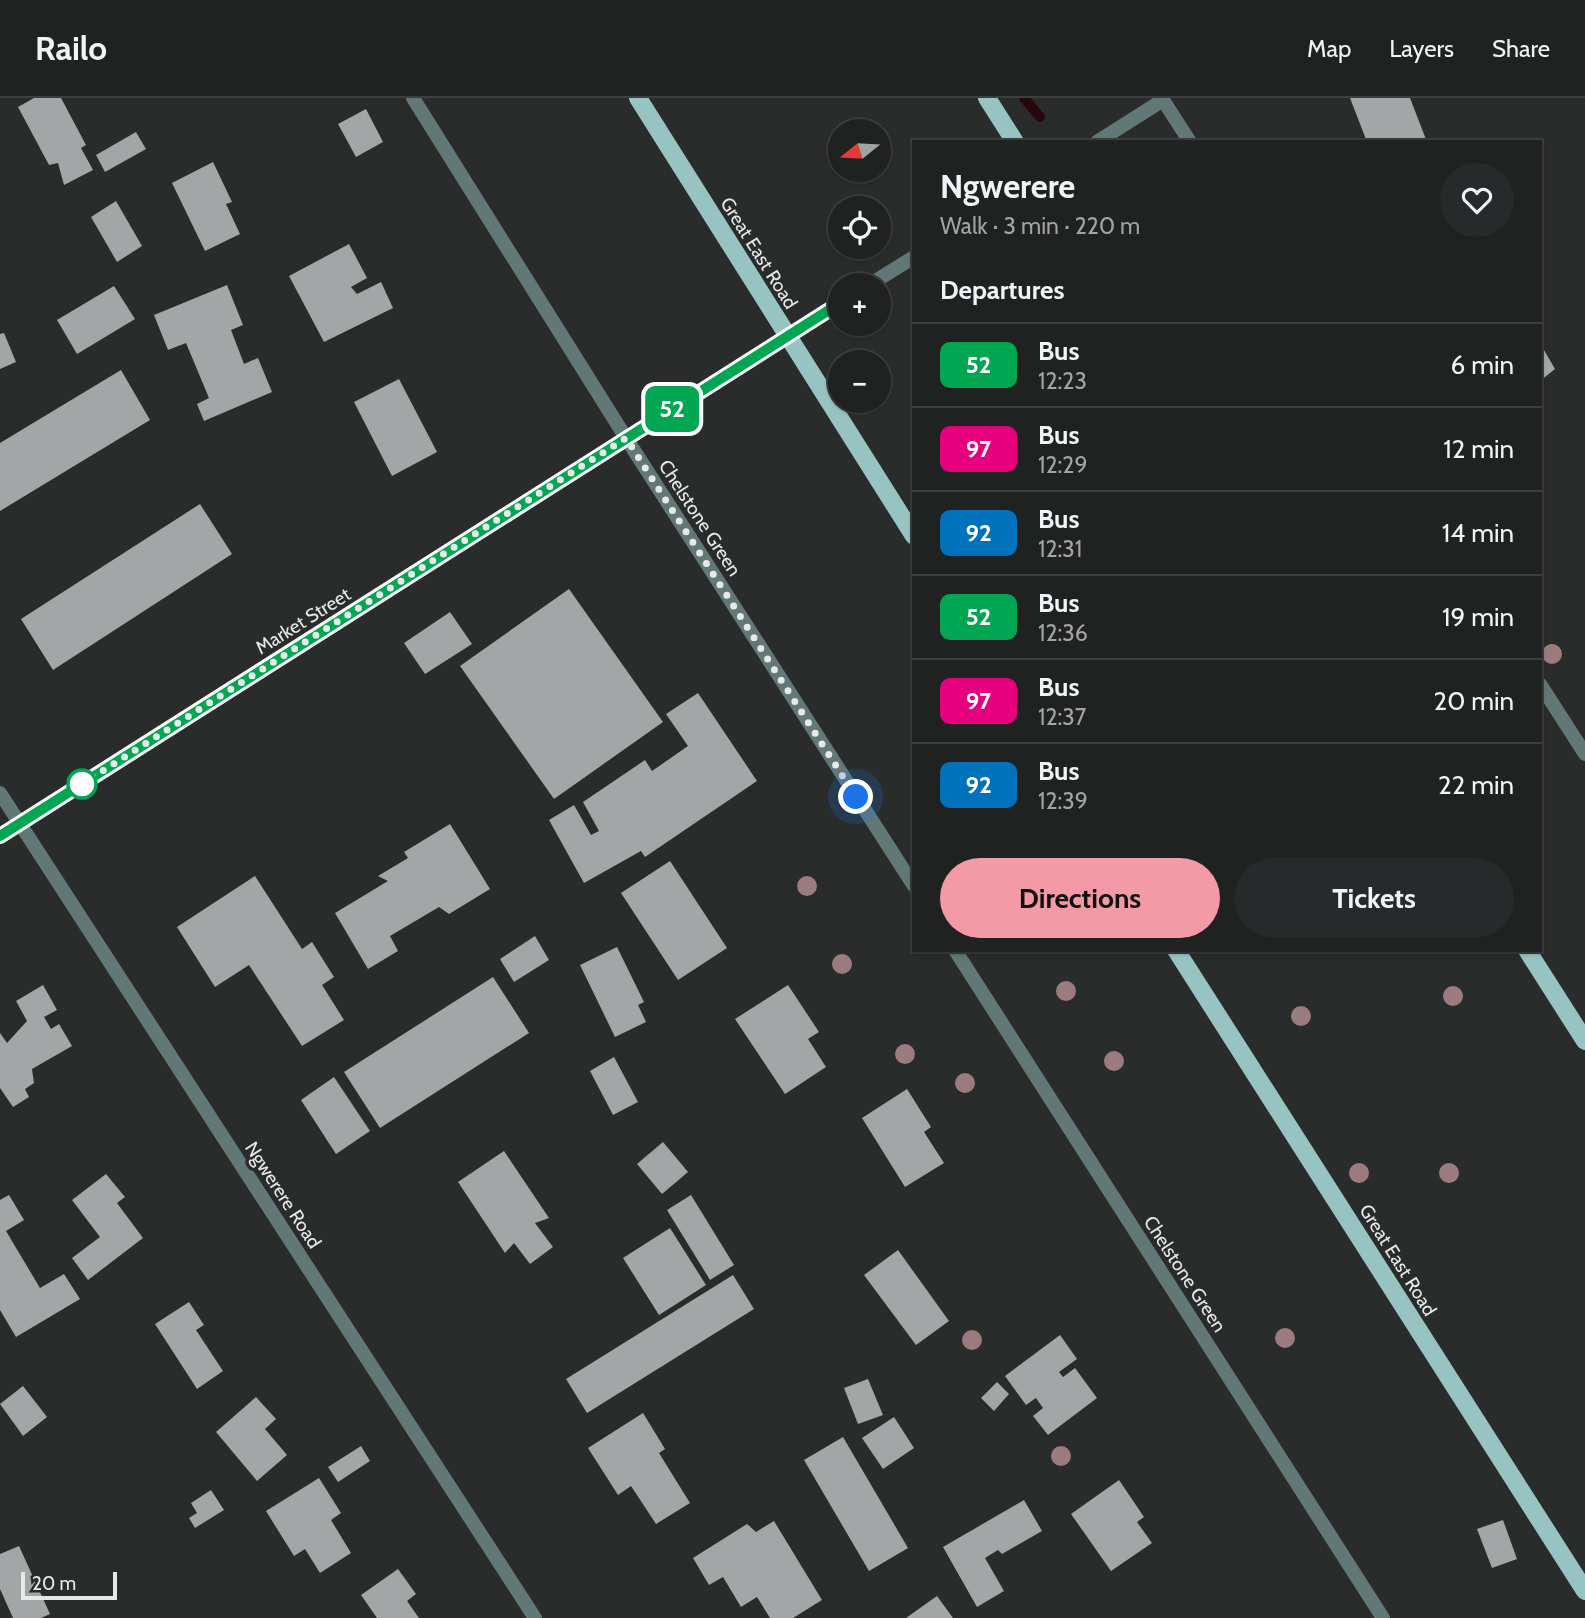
<!DOCTYPE html>
<meta charset="utf-8">
<style>
:root{--surface:#202121;--page:#28292a;--text:#f1f3f6;--muted:#a2a3a5;--line:#3d3e3f;--accent:#f49aa6}
body{margin:0;font-family:Cabin,sans-serif;background:var(--page);color:var(--text);height:100vh;display:flex;flex-direction:column;font-size:26px;white-space:nowrap}
*{box-sizing:border-box;margin:0}
p{font-size:23px;color:var(--muted)}
.icon{flex:none;width:38px;height:38px;fill:none;stroke:currentColor;stroke-width:2;stroke-linecap:round;stroke-linejoin:round}
.map{position:relative;flex:1;overflow:hidden}
.drawer{position:absolute;left:912px;top:42px;width:630px;height:812px;display:flex;flex-direction:column;background:var(--surface);border-radius:0px;box-shadow:0 2px 5px #0004,0 0 0 2px var(--line)}
.drawer>*{flex:none}
.badge{padding:0 14px;border-radius:10px;font-size:24px;line-height:46px}
.needle{width:46px;rotate:252deg}
.tools{position:absolute;left:828px;top:21px;display:grid;gap:14px}
.tools a{display:grid;place-items:center;width:63px;height:63px;border-radius:50%;background:var(--surface);box-shadow:0 2px 5px #0004,0 0 0 2px var(--line);font-size:35px}
.scale{position:absolute;left:21px;bottom:18px;width:96px;box-sizing:border-box;padding-left:7px;border:4px solid #e7e9e9;border-top:0;font-size:19px;line-height:24px;white-space:nowrap;color:#e7e9e9;-webkit-text-stroke:5px #2a2c2c;paint-order:stroke}
.you{position:absolute;width:35px;height:35px;margin:-18px;border:5px solid #fff;border-radius:50%;background:#1a73e8;box-shadow:0 0 0 10px #1a73e833}
.map>.badge{position:absolute;translate:-50% -50%;box-shadow:0 0 0 4px #fff}
h2{padding:0 28px;font-size:26px;line-height:63px}
.round{display:grid;place-items:center;flex:none;width:74px;height:74px;border-radius:37px;background:var(--page)}
.head{display:flex;align-items:center;justify-content:space-between;height:119px;padding:0 28px}
h1{font-size:33px;font-weight:700;line-height:52px}
.action{display:flex;gap:14px;margin-top:auto;padding:14px 28px}
.action a{flex:1;height:80px;border-radius:42px;background:var(--accent);color:#111;font-size:28px;font-weight:700;line-height:80px;text-align:center}
.action a+a{background:var(--page);color:var(--text)}
ul{padding:0;list-style:none}
li{display:flex;align-items:center;gap:21px;height:84px;padding:0 28px;border-top:2px solid var(--line)}
li div{flex:1}
li b{display:block;font-size:26px}
li em{font-style:normal}
li .badge{min-width:77px;font-weight:700;text-align:center}
header{display:flex;align-items:center;gap:42px;box-sizing:border-box;height:98px;padding:0 35px;background:var(--surface);border-bottom:2px solid var(--line)}
header strong{font-size:33px}
nav{display:flex;gap:38px;margin-inline-start:auto;font-size:24px}
.map>svg:first-child{display:block}
.lines{fill:none;stroke-linecap:round;stroke-linejoin:round}
.stream{stroke:#28060d;stroke-width:10}
.building{fill:#a3a6a6}
.minor{stroke:#627877;stroke-width:14}
.tertiary{stroke:#627877;stroke-width:14}
.primary{stroke:#97c4c2;stroke-width:18}
.tree{fill:#9b7b7e}
.line-casing{stroke:#fff;stroke-width:16}
.line{stroke:#00a651;stroke-width:10}
.walk{stroke:#e7e9e9;stroke-width:7;stroke-dasharray:0 12.6}
.stop-dot{fill:#fff;stroke:#00a651;stroke-width:3.5}
.labels{text-anchor:middle;dominant-baseline:central;stroke-width:7;stroke-linejoin:round;paint-order:stroke}
.street-label{font-size:19px;fill:#e7e9e9;stroke:#2a2c2c}
</style>
<header>
<strong>Railo</strong>
<nav><a>Map</a><a>Layers</a><a>Share</a></nav>
</header>
<div class="map">
<svg width="1585" height="1520" viewBox="0 0 1585 1520">
<rect width="100%" height="100%" fill="#2a2c2c"/>
<g class="lines">
<polyline class="stream" points="1024,0 1040,19"/>
</g>
<g class="building">
<polygon points="34,0 61,0 86,47 81,50 93,72 64,87 58,65 49,67 18,9"/>
<polygon points="1350,0 1410,0 1427,44 1367,44"/>
<polygon points="366,11 383,44 356,59 338,26"/>
<polygon points="136,34 146,51 105,74 96,57"/>
<polygon points="213,64 232,104 226,106 240,136 205,153 172,85"/>
<polygon points="116,103 142,148 117,164 91,119"/>
<polygon points="349,146 367,180 351,189 357,196 381,184 393,210 324,244 289,178"/>
<polygon points="227,187 243,227 231,232 244,266 258,260 272,294 204,323 197,306 209,300 186,245 168,252 154,217"/>
<polygon points="114,188 135,221 77,256 57,222"/>
<polygon points="4,235 16,264 0,271 0,236"/>
<polygon points="1540,245 1555,271 1540,283"/>
<polygon points="121,272 150,322 0,413 0,345"/>
<polygon points="399,281 437,354 392,378 354,304"/>
<polygon points="200,406 232,456 53,572 21,521"/>
<polygon points="569,491 663,624 554,701 460,568"/>
<polygon points="450,514 472,546 425,576 404,545"/>
<polygon points="698,595 757,683 645,759 641,753 584,785 549,722 574,707 591,737 599,733 583,704 645,662 652,673 688,648 666,616"/>
<polygon points="450,726 490,791 449,816 439,809 390,838 398,853 368,871 335,815 388,783 378,778 408,760 404,754"/>
<polygon points="670,763 727,850 678,882 621,795"/>
<polygon points="255,778 302,851 312,844 334,879 322,887 344,922 302,948 249,867 215,889 177,829"/>
<polygon points="535,838 549,862 514,884 500,861"/>
<polygon points="617,849 644,904 638,907 646,924 615,939 580,867"/>
<polygon points="493,879 529,935 380,1030 344,974"/>
<polygon points="43,887 57,912 44,919 51,931 59,926 72,948 32,971 34,985 25,991 29,999 13,1009 0,990 0,935 7,945 27,923 16,903"/>
<polygon points="788,887 819,934 808,941 826,969 785,996 735,921"/>
<polygon points="614,959 638,1004 613,1017 590,973"/>
<polygon points="334,979 370,1033 336,1056 301,1002"/>
<polygon points="907,991 931,1029 924,1034 944,1065 905,1089 862,1020"/>
<polygon points="663,1044 688,1074 662,1096 637,1066"/>
<polygon points="504,1053 549,1120 535,1125 553,1149 530,1166 514,1145 505,1155 458,1084"/>
<polygon points="106,1076 125,1099 117,1105 143,1140 88,1182 72,1160 100,1139 72,1102"/>
<polygon points="9,1097 24,1122 6,1133 40,1190 64,1176 80,1201 16,1239 0,1212 0,1102"/>
<polygon points="691,1097 734,1167 710,1182 667,1112"/>
<polygon points="670,1130 706,1187 659,1217 623,1160"/>
<polygon points="898,1152 949,1223 916,1247 864,1177"/>
<polygon points="733,1177 754,1211 587,1315 566,1281"/>
<polygon points="189,1204 204,1227 196,1232 223,1273 197,1291 155,1226"/>
<polygon points="1060,1237 1077,1261 1059,1274 1063,1279 1075,1270 1097,1300 1048,1337 1033,1318 1043,1310 1036,1300 1026,1307 1005,1278"/>
<polygon points="868,1281 883,1317 858,1326 844,1290"/>
<polygon points="997,1284 1009,1296 994,1313 981,1300"/>
<polygon points="23,1288 47,1319 23,1338 0,1306"/>
<polygon points="256,1299 276,1321 265,1331 287,1357 257,1383 216,1334"/>
<polygon points="643,1315 665,1351 659,1355 690,1405 656,1426 631,1388 618,1397 588,1350"/>
<polygon points="894,1319 914,1350 883,1371 862,1340"/>
<polygon points="843,1339 908,1450 869,1473 804,1362"/>
<polygon points="361,1348 370,1363 338,1384 328,1369"/>
<polygon points="319,1380 341,1415 331,1422 351,1455 320,1475 305,1451 294,1458 266,1413"/>
<polygon points="1119,1382 1144,1419 1137,1424 1152,1445 1111,1473 1071,1416"/>
<polygon points="211,1392 224,1412 195,1430 189,1420 197,1415 191,1405"/>
<polygon points="1024,1402 1042,1433 1002,1456 998,1452 985,1460 1004,1493 977,1509 943,1449"/>
<polygon points="1503,1422 1517,1461 1492,1470 1477,1431"/>
<polygon points="774,1423 822,1502 793,1520 770,1520 757,1499 741,1509 723,1479 709,1487 693,1460 747,1426 756,1434"/>
<polygon points="19,1448 50,1516 41,1520 13,1520 0,1491 0,1456"/>
<polygon points="398,1471 416,1496 407,1503 419,1520 377,1520 361,1497"/>
<polygon points="937,1498 953,1520 906,1520"/>
</g>
<g class="lines">
<g class="minor">
<polyline points="413,0 626,340 914,788"/>
<polyline points="1163,2 1190,44"/>
<polyline points="1540,586 1585,656"/>
<polyline points="955,852 1383,1520"/>
</g>
<g class="tertiary">
<polyline points="1097,44 1163,2 1162,0"/>
<polyline points="869,187 914,159"/>
<polyline points="0,695 535,1520"/>
<polyline points="0,738 840,205"/>
</g>
<g class="primary">
<polyline points="638,0 914,438"/>
<polyline points="987,0 1015,44"/>
<polyline points="1176,852 1585,1493"/>
<polyline points="1527,852 1585,943"/>
</g>
</g>
<g class="tree">
<circle cx="1552" cy="556" r="10"/>
<circle cx="807" cy="788" r="10"/>
<circle cx="842" cy="866" r="10"/>
<circle cx="1066" cy="893" r="10"/>
<circle cx="1453" cy="898" r="10"/>
<circle cx="1301" cy="918" r="10"/>
<circle cx="905" cy="956" r="10"/>
<circle cx="1114" cy="963" r="10"/>
<circle cx="965" cy="985" r="10"/>
<circle cx="1359" cy="1075" r="10"/>
<circle cx="1449" cy="1075" r="10"/>
<circle cx="1285" cy="1240" r="10"/>
<circle cx="972" cy="1242" r="10"/>
<circle cx="1061" cy="1358" r="10"/>
</g>
<g class="lines">
<defs>
<polyline id="line" points="0,738 840,205"/>
</defs>
<use href="#line" class="line-casing"/>
<use href="#line" class="line"/>
<polyline class="walk" points="82,686 626,340 856,699"/>
</g>
<circle class="stop-dot" cx="82" cy="686" r="14"/>
<g class="labels">
<g class="street-label">
<text transform="translate(759 155) rotate(58)">Great East Road</text>
<text transform="translate(700 420) rotate(57)">Chelstone Green</text>
<text transform="translate(303 523) rotate(-32)">Market Street</text>
<text transform="translate(283 1097) rotate(57)">Ngwerere Road</text>
<text transform="translate(1398 1162) rotate(58)">Great East Road</text>
<text transform="translate(1185 1176) rotate(57)">Chelstone Green</text>
</g>
</g>
</svg>
<div class="tools">
<a><svg class="needle" viewBox="-14 -14 28 28"><path d="M0-13l5 13h-10z" fill="#e53935"/><path d="M0 13l5-13h-10z" fill="#a2a3a5"/></svg></a>
<a><svg class="icon" aria-label="locate" viewBox="0 0 24 24"><circle cx="12" cy="12" r="6"/><path d="M12 2v4M12 18v4M2 12h4M18 12h4"/></svg></a>
<a>+</a>
<a>−</a>
</div>
<div class="scale">20 m</div>
<div class="you" style="left:856px;top:699px"></div>
<b class="badge" style="left:672px;top:311px;background:#00a651;color:#fff">52</b>
<section class="drawer">
<div class="head"><div><h1>Ngwerere</h1><p>Walk · 3 min · 220 m</p></div><a class="round"><svg class="icon" aria-label="heart" viewBox="0 0 24 24"><path d="M12 20l-8-8c-3-5 5-10 8-4 3-6 11-1 8 4z"/></svg></a></div>
<h2>Departures</h2>
<ul>
<li><span class="badge" style="background:#00a651;color:#fff">52</span><div><b>Bus</b><p>12:23</p></div><em>6 min</em></li>
<li><span class="badge" style="background:#e6007e;color:#fff">97</span><div><b>Bus</b><p>12:29</p></div><em>12 min</em></li>
<li><span class="badge" style="background:#0072bc;color:#fff">92</span><div><b>Bus</b><p>12:31</p></div><em>14 min</em></li>
<li><span class="badge" style="background:#00a651;color:#fff">52</span><div><b>Bus</b><p>12:36</p></div><em>19 min</em></li>
<li><span class="badge" style="background:#e6007e;color:#fff">97</span><div><b>Bus</b><p>12:37</p></div><em>20 min</em></li>
<li><span class="badge" style="background:#0072bc;color:#fff">92</span><div><b>Bus</b><p>12:39</p></div><em>22 min</em></li>
</ul>
<div class="action"><a>Directions</a><a>Tickets</a></div>
</section>
</div>
